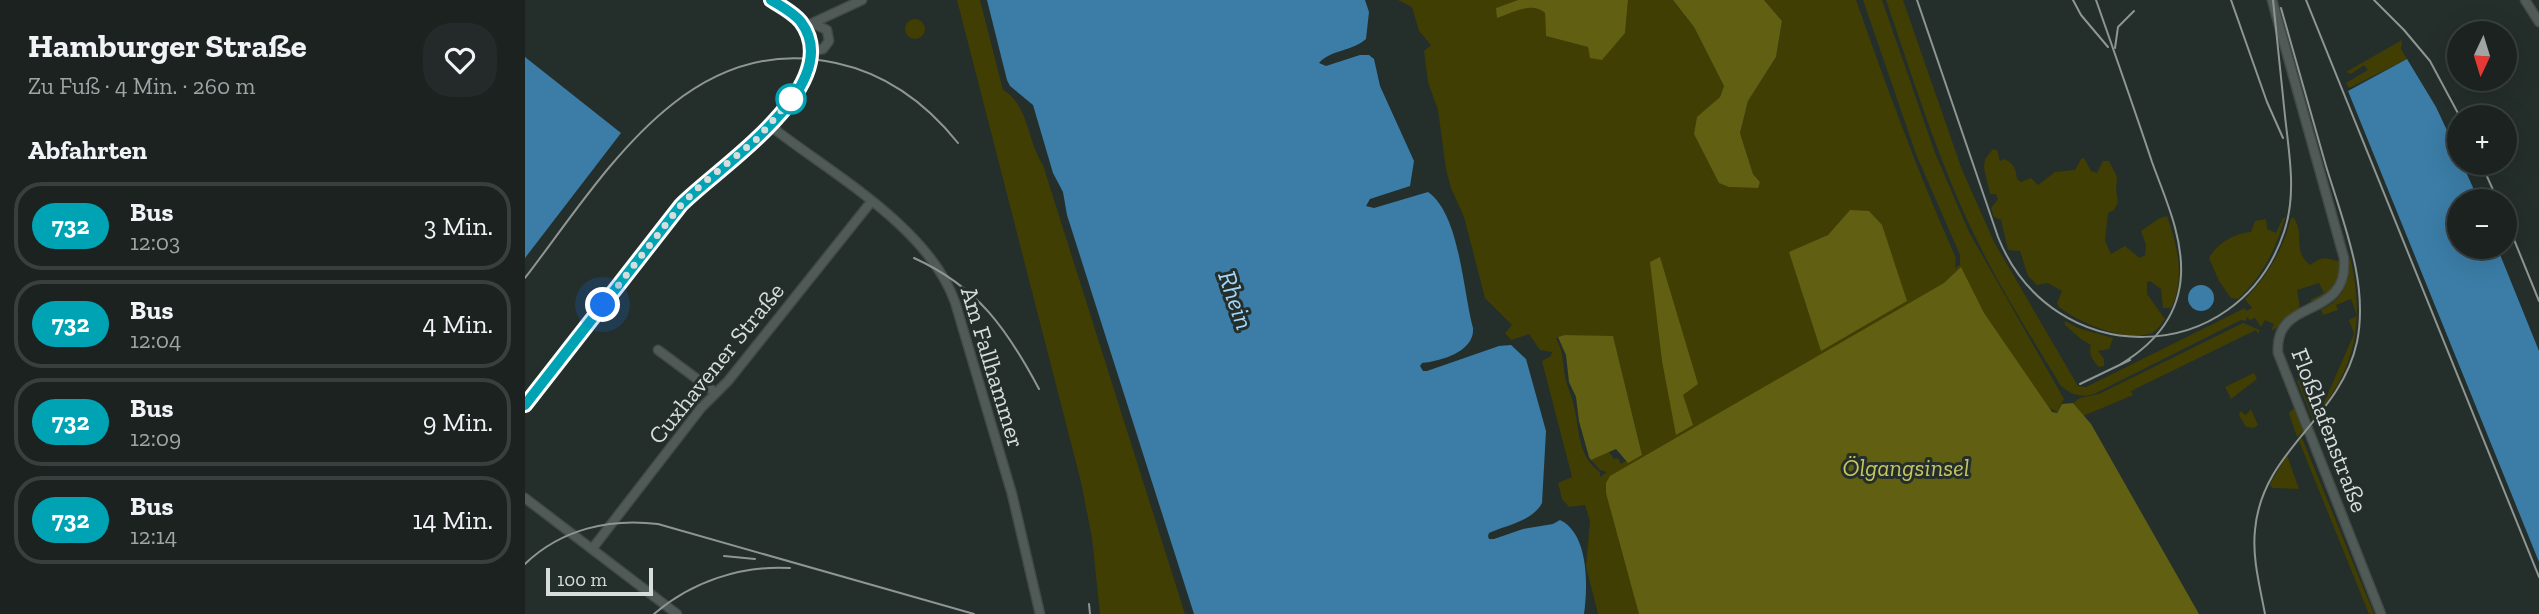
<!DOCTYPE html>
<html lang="de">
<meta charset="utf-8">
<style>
:root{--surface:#1b2220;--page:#242a29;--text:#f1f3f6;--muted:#a0a4a5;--line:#393f3e}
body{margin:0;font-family:"Zilla Slab",serif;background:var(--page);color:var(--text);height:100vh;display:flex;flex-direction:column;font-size:26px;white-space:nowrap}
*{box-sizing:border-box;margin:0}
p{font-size:23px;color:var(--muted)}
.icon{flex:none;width:38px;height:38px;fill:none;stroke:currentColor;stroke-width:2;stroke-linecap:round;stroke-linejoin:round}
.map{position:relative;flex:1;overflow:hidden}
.side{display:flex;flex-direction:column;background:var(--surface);width:525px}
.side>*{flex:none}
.badge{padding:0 14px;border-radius:23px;font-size:24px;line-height:46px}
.needle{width:46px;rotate:184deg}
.fabs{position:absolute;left:1922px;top:21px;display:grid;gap:14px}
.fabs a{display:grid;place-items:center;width:70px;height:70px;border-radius:50%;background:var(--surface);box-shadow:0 7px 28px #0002,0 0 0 2px var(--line);font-size:35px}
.scale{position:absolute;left:21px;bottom:18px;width:107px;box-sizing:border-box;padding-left:7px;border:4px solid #d7dddb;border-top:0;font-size:19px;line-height:24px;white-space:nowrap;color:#d7dddb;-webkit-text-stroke:5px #242e2b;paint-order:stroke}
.you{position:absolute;width:35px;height:35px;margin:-18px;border:5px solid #fff;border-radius:50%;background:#1a73e8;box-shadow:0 0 0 10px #1a73e833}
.map>.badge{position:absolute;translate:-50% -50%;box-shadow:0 0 0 4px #fff}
h2{padding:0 28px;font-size:26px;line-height:63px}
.round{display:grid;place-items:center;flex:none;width:74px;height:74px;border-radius:28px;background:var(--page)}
.summary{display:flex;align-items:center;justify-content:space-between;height:119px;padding:0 28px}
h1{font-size:33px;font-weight:800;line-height:52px}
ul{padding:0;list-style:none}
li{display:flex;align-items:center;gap:21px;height:88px;margin:0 14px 10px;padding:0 14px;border:4px solid var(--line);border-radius:28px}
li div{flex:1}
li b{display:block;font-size:26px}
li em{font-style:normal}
li .badge{min-width:77px;font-weight:700;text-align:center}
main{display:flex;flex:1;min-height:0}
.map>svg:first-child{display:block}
.green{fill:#403e03;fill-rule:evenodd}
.forest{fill:#615f12}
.water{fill:#3b7da7}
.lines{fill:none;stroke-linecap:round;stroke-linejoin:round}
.minor-casing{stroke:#424a47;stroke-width:11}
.tertiary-casing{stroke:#424a47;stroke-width:14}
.minor{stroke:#505b58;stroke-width:8}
.tertiary{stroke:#505b58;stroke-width:10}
.rail{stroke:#8e9693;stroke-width:2}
.line-casing{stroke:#fff;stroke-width:16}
.line{stroke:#00a3b4;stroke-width:10}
.walk{stroke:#d7dddb;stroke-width:7;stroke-dasharray:0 12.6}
.stop-dot{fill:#fff;stroke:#00a3b4;stroke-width:3.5}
.labels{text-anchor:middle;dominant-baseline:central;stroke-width:6;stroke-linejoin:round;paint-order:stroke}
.street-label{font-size:24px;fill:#d7dddb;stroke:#242e2b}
.park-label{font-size:24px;font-style:italic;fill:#c7c561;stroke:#242e2b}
.water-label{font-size:26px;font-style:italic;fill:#a1d5f9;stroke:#242e2b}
</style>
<main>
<section class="side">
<div class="summary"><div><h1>Hamburger Straße</h1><p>Zu Fuß · 4 Min. · 260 m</p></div><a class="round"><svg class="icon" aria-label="heart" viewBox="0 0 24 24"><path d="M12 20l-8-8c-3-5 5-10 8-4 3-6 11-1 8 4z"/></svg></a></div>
<h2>Abfahrten</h2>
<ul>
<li><span class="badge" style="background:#00a3b4;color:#fff">732</span><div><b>Bus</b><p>12:03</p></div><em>3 Min.</em></li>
<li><span class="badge" style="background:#00a3b4;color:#fff">732</span><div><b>Bus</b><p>12:04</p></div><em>4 Min.</em></li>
<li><span class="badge" style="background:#00a3b4;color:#fff">732</span><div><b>Bus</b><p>12:09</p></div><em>9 Min.</em></li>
<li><span class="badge" style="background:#00a3b4;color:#fff">732</span><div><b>Bus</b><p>12:14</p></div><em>14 Min.</em></li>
</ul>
</section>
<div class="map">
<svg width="2014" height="614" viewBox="0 0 2014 614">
<rect width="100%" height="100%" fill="#242e2b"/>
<g class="green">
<path d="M432,0H455L478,90C504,105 502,141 518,165L660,614H575L567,538L556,482Z"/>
<path d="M873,0H993L971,8H1015L1020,13L1021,36L1063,47L1100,33L1103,0H1148L1169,27L1199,86L1195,97L1186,105L1204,187L1232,188L1235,182L1228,174L1215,133L1223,101L1251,57L1257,21L1239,0H1331C1362,88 1393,173 1431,258L1430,268L1435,265V255L1391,154L1338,0H1357L1410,153L1444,232L1539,399L1532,412L1525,408L1636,614H1073L1061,566L1065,521L1060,505L1044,507L1037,499L1033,483L1047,477L1017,361L1026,356L1027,352L1015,350L1004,334L986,340L980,333L987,325L960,298L939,217L926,188L921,169L913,110L903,82L899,51L906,45L894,31L887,7ZM1325,210L1295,346L1303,235ZM1135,258L1158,395L1126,263ZM1040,335L1088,337L1116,451L1096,464L1093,458L1089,459L1084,452L1066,460L1075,470L1082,472L1075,477V472C1051,455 1055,427 1048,402C1046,394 1043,388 1041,381C1037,363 1040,356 1031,338Z"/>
<path d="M1361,0H1378L1436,167L1469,242L1553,386L1561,387L1720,308L1721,311L1727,308L1720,299C1743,275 1758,250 1766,218H1769C1780,236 1767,251 1785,265C1795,258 1799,256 1811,261L1815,260C1814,281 1807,293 1788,302L1785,300L1799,293L1794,283L1772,290L1775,309C1763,314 1757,326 1746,331L1749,324L1740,320L1736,327L1730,318L1725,320L1721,317V321L1716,320L1569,394C1555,398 1547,395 1536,386C1505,335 1473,285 1448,232C1412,157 1388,78 1361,0Z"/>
<circle cx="390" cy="29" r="10"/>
<polygon points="1877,40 1876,49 1882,59 1824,88 1821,83 1843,70 1839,65 1826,74 1821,72"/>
<path d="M1468,149L1472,150L1475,161L1480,159C1489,164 1491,169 1492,179L1496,182L1506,178L1513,185L1530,172L1550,170L1556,159L1559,158L1566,171L1572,173L1578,161H1584L1592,177L1591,190L1593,202L1589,210L1583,213L1580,241L1586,254L1600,246L1615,258L1620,255L1621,245L1616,231L1633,219L1642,216C1652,244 1661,280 1646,308H1638L1636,289L1625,281L1622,282V294L1640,319C1636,324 1631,333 1624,334C1597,341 1555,323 1534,307L1532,303L1537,291L1523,283L1512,285L1503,276L1495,251L1483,250L1476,220L1469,217L1466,208L1473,199L1471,194H1465L1459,168L1460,159Z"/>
<path d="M1758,218H1760C1750,250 1738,276 1713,299L1706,298L1694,281L1684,258C1692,243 1710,233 1726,232L1730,221L1741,219L1742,229L1751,233Z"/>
<path d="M1825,256C1840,322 1832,367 1788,420L1772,381L1777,379L1789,408L1798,405L1829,334L1824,320L1832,316L1826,299L1811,305L1813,310L1798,315L1796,310C1820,298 1825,281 1825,256Z"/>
<path d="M1540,321L1553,328L1588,338L1584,349L1573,351L1579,359V366L1574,367C1568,361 1563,354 1566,345L1556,339L1540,325Z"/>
<polygon points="1718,323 1735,330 1733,334 1731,330 1606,391 1608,395 1558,416 1548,403 1555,398 1574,394"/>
<polygon points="1729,373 1732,379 1706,399 1700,387"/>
<polygon points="1769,408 1779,431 1772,437 1764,413"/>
<polygon points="1726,409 1733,425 1729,428 1721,427 1714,415 1715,411 1721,415"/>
<polygon points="1777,438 1849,614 1844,614 1774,441"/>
<polygon points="1762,455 1774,489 1747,488 1745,484"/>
</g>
<g class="forest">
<path d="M993,0H1103L1100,33L1077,60L1065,58L1063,47L1021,36L1020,13C1007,1 987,13 972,18L971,8Z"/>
<polygon points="1148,0 1239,0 1257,21 1251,57 1223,101 1215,133 1228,174 1235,182 1233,188 1204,187 1194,183 1169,134 1172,117 1195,97 1199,86 1169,27"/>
<polygon points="1325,210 1344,211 1357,225 1382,301 1296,351 1264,252 1303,235"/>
<polygon points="1135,257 1173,384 1158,395 1168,425 1151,435 1137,361 1125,262"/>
<polygon points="1436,267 1459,313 1527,412 1532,413 1537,404 1548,403 1566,424 1674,614 1114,614 1081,493 1081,483 1085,476 1419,283"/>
<polygon points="1040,335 1088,336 1117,455 1103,463 1091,449 1066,460 1064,457 1054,421 1051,397 1044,382 1041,355 1033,337"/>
</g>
<g class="water">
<path d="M462,0H840L844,12L841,39C828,51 805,50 794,63L801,66L835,55H844L849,59L855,86L889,161L885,186L845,199L841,206L849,208L903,192C935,214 938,292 948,328C950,351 917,361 897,363L895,366L898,371H902L974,346L986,345L1001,359L1021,431L1017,503C1008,521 981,525 964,533L963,536L964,539H969L998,529L1028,524L1035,520C1064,534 1063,586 1059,614H669L542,215L538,192L528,173L508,105L485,86L482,80Z"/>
<polygon points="0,57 96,133 0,258"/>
<polygon points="1882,59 1911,107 1934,156 1934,163 1937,163 1954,201 1934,201 1934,247 1972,247 2014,351 2014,562 1823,91"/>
<circle cx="1676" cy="298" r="13"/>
</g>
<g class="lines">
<defs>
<g id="minor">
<path d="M1747,0L1819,258C1824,322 1749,295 1753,353L1856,614"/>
<polyline points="2000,0 2014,22"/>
<polyline points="286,51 298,49 304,41 302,30 289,24"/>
<path d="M244,125C305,173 403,226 430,302L487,494L515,614"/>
<polyline points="133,350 191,393"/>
<polyline points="0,405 156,205 233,138 275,88 283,73 286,59 285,44 279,27 337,0"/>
<polyline points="0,498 152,614"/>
<polyline points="67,549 176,408 203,381 346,202"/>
</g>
<polyline id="tertiary" points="246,0 272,18 279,27"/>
</defs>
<use href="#minor" class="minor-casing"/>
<use href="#tertiary" class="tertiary-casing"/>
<use href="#minor" class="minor"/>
<use href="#tertiary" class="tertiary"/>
<g class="rail">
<path d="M1392,0L1473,237C1527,372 1713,370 1759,232C1772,194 1764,154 1760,116C1756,77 1752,39 1748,0"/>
<polyline points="1548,0 1556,15 1583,47"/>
<path d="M1571,0C1590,54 1609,108 1627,162C1640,198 1658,236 1656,275C1654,315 1629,344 1596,364"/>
<polyline points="1706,0 1742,102 1758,138"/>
<polyline points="1781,0 2014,577"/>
<polyline points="1849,0 1879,30 1905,61 1935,117"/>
<polyline points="1590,48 1593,27 1609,11"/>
<polyline points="1956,163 1973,201"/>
<polyline points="1979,215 2014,301"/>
<path d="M389,258C453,287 482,329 514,389"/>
<path d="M0,278C77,178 162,29 311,63C362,74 401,103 433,143"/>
<polyline points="1555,384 1605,360"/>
<polyline points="199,556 230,559"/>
<path d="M0,564C36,529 85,518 133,524L449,614"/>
<polyline points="564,604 565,614"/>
<path d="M129,614C166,582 216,565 265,568"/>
<path d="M1740,614C1735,587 1727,558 1730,530C1737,449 1815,420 1832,342C1844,283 1818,222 1801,166C1786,114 1771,61 1756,8"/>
</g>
</g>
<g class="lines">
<defs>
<path id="line" d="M0,405L156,205C192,168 323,85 276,22C269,13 256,6 246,0"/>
</defs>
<use href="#line" class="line-casing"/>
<use href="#line" class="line"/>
<polyline class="walk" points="78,305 156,205 177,184 233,138 266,99"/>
</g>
<circle class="stop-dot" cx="266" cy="99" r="14"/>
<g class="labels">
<g class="street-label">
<text transform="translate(191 363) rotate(-51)">Cuxhavener Straße</text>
<text transform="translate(468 367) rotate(73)">Am Fallhammer</text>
<text transform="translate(1805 430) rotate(69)">Floßhafenstraße</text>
</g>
<g class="park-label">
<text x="1381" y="467">Ölgangsinsel</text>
</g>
<g class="water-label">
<text transform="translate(711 300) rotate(71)">Rhein</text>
</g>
</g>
</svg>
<div class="fabs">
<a><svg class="needle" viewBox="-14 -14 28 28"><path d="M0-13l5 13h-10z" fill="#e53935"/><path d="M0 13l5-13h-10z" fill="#a0a4a5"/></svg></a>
<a>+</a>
<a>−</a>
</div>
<div class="scale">100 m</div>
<div class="you" style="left:78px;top:305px"></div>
</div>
</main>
